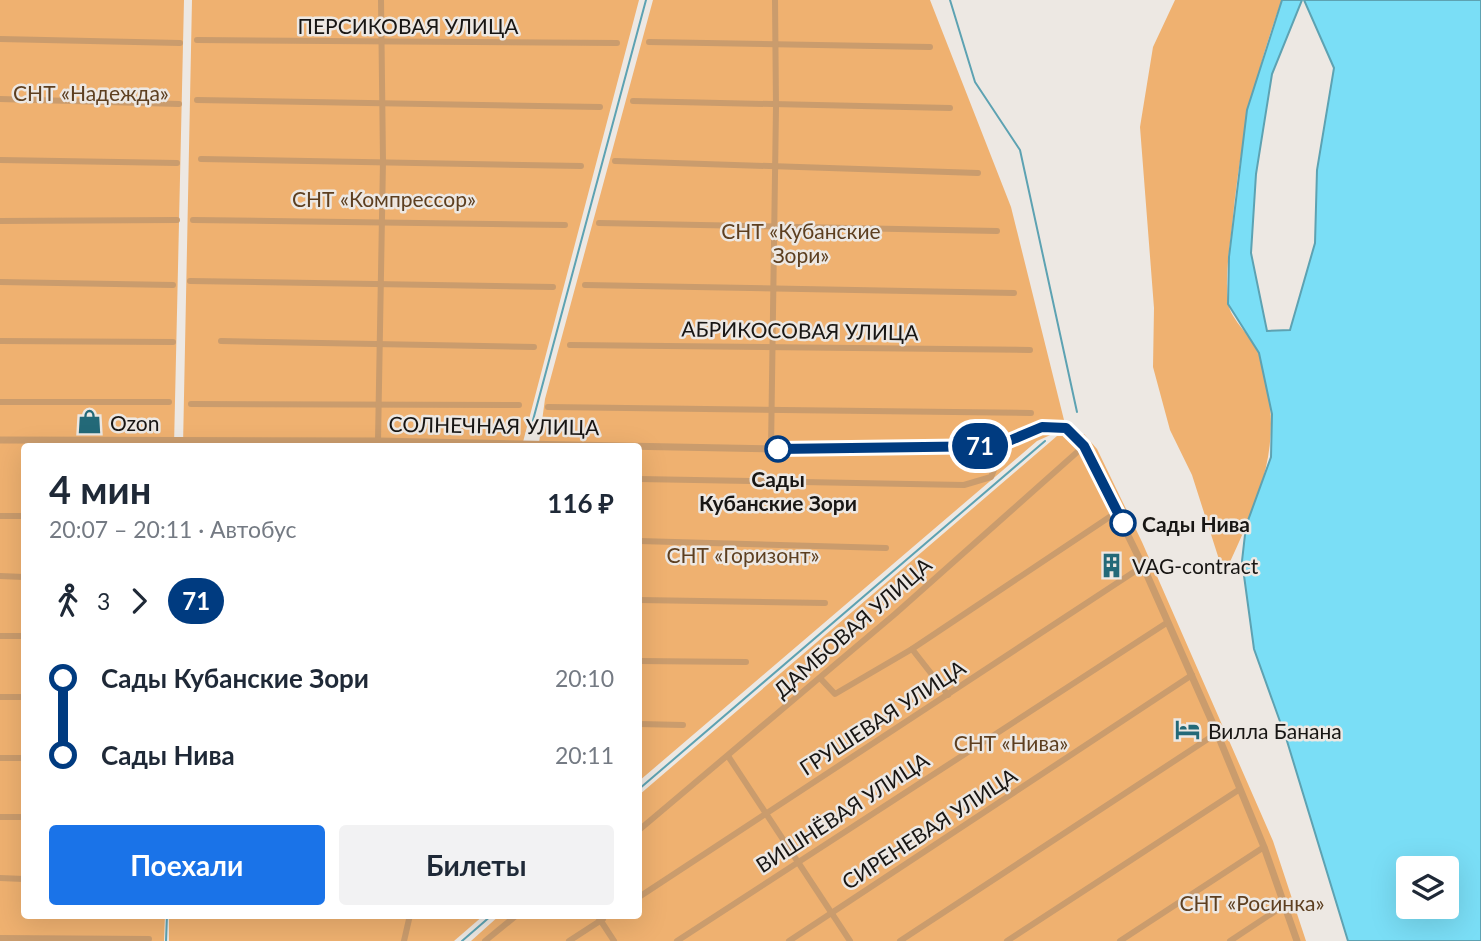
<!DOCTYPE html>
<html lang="ru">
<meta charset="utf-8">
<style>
:root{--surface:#fff;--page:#f2f2f3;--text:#1f2937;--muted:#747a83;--accent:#1a73e8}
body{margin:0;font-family:Lato,sans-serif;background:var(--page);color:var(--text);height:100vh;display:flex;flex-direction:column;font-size:26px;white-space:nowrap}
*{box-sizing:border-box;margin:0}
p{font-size:23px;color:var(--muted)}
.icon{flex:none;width:38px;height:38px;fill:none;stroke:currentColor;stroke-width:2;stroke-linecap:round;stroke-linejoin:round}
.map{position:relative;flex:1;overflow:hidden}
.sheet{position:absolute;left:21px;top:443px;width:621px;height:476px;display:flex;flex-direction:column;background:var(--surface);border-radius:7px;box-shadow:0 7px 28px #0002}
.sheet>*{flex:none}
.badge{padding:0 14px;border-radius:23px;font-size:24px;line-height:46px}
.tools{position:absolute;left:1396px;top:856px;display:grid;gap:14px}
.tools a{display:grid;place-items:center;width:63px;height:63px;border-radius:7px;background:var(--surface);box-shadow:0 7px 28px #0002;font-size:35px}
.map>.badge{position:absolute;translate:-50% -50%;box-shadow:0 0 0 4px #fff}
.legs{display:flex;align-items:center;gap:10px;height:77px;padding:0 28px;font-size:23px}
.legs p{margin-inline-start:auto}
.headline{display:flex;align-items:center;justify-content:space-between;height:119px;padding:0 28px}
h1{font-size:38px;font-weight:700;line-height:52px}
.cta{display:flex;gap:14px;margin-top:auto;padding:14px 28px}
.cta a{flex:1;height:80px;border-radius:7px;background:var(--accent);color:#fff;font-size:28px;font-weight:700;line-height:80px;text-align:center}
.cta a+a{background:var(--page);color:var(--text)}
ul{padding:0 28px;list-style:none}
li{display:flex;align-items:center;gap:24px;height:77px;font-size:26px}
li i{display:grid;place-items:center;width:10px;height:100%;margin:0 9px;background:currentColor}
li i::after{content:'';width:18px;height:18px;margin:-9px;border:5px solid;border-radius:50%;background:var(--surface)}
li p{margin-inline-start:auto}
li:first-child i{background:linear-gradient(#0000 50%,currentColor 0)}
li:last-child i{background:linear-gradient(currentColor 50%,#0000 0)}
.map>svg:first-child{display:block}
.green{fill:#efb170}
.water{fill:#7adef6;stroke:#5da2b2;stroke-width:2;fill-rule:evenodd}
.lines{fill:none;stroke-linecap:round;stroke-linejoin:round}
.stream{stroke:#5da2b2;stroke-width:2}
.minor{stroke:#ca9c6d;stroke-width:6}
.tertiary{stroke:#ca9c6d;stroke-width:7}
.line-1-casing{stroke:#fff;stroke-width:16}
.line-1{stroke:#003b80;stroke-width:10}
.stop-1-dot{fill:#fff;stroke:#003b80;stroke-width:3.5}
.labels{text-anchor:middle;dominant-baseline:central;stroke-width:5;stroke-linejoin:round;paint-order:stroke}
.street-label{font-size:21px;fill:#181614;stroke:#ede8e3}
.park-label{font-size:21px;fill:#5d3f20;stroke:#ede8e3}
.poi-label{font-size:21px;fill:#181614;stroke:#ede8e3;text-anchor:start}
.stop-label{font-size:21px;font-weight:bold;fill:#181614;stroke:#ede8e3}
</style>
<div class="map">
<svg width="1481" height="941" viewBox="0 0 1481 941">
<rect width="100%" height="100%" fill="#ede8e3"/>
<g class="green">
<polygon points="0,0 184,0 174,446 24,446 24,915 165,915 164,941 0,941"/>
<polygon points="192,0 639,0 523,442 539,443 545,399 653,0 930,0 1011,207 1066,428 1037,441 639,781 639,446 183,446"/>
<path d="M1175,0H1282C1254,74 1239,149 1232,227C1229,251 1225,278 1228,302C1230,321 1254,337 1260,356C1287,444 1260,496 1224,575L1192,475L1170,430L1153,367L1154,308L1140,127L1153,47Z"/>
<polygon points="1084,434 1097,449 1142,542 1273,841 1306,941 471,941 500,915 639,915 639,795 1057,436"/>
<polygon points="169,915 484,915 454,941 169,941"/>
</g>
<path class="water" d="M1282,0H1302L1272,74L1256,174L1251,253L1267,331L1290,330L1315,243L1317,170L1334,68L1304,0H1481V941H1348L1287,741L1254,649L1242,561L1246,526L1271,457L1272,414L1259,353L1228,304L1229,257L1247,110ZM1409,868H1447V906H1409Z"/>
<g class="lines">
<g class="stream">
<polyline points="950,0 975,82 1020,150 1077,412"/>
<polyline points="529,435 646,0"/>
<polyline points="639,789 1045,441"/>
<polyline points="166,941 167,915"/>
<polyline points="462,941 492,915"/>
</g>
<g class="minor">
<polyline points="0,39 180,43"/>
<polyline points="197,40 617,43"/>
<polyline points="649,42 930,47"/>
<polyline points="0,99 179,104"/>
<polyline points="197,100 600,107"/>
<polyline points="633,101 950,108"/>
<polyline points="201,159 581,166"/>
<polyline points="0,160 177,163"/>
<polyline points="615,161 978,173"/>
<polyline points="193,220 565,225"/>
<polyline points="0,221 177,220"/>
<polyline points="599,223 997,231"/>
<polyline points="190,281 553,287"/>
<polyline points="0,282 173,285"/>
<polyline points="585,285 1014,293"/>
<polyline points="0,341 173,342"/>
<polyline points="221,341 534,347"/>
<polyline points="570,345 1030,350"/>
<polyline points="0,402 169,402"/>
<polyline points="191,404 519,405"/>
<polyline points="548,407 1031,413"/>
<polyline points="378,441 383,161 381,0"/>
<polyline points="771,449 776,107 775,0"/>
<polyline points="639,479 964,485 991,477 996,465 997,446"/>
<polyline points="0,516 24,516"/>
<polyline points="639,541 886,548"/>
<polyline points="0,576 24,577"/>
<polyline points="639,600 825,603"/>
<polyline points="0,636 24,636"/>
<polyline points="912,649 948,695"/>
<polyline points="639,661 746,662"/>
<polyline points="820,678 835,694 912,649 1117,512"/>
<polyline points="0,697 24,697"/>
<polyline points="639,724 683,725"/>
<polyline points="728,756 850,941"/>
<polyline points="0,758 24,758"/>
<polyline points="0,817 24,817"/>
<polyline points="639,830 895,614 1084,446"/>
<polyline points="0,878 24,879"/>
<polyline points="639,897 1143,566"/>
<polyline points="597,915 614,941"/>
<polyline points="0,938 149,939"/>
<polyline points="404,941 410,915"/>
<polyline points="485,941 517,915"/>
<polyline points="569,941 603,919"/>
<polyline points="677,941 1168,622"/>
<polyline points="789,941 1192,675"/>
<polyline points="900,941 1217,733"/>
<polyline points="1007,941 1240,789"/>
<polyline points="1120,941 1264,847"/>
<polyline points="1230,941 1286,904"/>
</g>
<polyline class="tertiary" points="0,440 378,441 771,449 997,446 1042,427 1066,428 1084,446 1143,566 1217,733 1264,847 1297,941"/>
</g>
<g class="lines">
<defs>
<polyline id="line-1" points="778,449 997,446 1042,427 1066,428 1084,446 1123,523"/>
</defs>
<use href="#line-1" class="line-1-casing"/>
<use href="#line-1" class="line-1"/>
</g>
<defs>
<symbol id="shop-bare" viewBox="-9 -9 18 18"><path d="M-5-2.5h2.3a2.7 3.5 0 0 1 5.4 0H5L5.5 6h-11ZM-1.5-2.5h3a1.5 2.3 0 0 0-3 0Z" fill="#236978" stroke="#ede8e3" stroke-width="2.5" paint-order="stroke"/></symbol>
<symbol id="building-bare" viewBox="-9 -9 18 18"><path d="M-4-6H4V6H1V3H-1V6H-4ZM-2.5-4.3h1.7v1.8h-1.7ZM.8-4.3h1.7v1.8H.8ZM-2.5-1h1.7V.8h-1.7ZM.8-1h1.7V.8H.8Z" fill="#236978" stroke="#ede8e3" stroke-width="2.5" paint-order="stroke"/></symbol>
<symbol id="hotel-bare" viewBox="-9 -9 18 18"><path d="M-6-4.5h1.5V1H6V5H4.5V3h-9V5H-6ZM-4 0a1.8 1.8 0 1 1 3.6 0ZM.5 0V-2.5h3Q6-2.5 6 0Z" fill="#236978" stroke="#ede8e3" stroke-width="2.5" paint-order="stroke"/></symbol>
</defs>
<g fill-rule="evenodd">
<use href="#shop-bare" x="72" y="404" width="35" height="35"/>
<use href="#building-bare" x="1094" y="548" width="35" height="35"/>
<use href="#hotel-bare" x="1170" y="712" width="35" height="35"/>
</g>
<g class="stop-1-dot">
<circle cx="778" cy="449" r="12"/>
<circle cx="1123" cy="523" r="12"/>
</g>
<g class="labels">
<g class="street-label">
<text x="408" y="25">ПЕРСИКОВАЯ УЛИЦА</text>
<text transform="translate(800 330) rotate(1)">АБРИКОСОВАЯ УЛИЦА</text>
<text transform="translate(494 425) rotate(1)">СОЛНЕЧНАЯ УЛИЦА</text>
<text transform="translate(852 627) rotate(-41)">ДАМБОВАЯ УЛИЦА</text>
<text transform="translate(882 717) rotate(-33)">ГРУШЕВАЯ УЛИЦА</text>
<text transform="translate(842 812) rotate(-33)">ВИШНЁВАЯ УЛИЦА</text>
<text transform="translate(929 828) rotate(-33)">СИРЕНЕВАЯ УЛИЦА</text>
</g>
<g class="park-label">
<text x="91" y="92">СНТ «Надежда»</text>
<text x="384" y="198">СНТ «Компрессор»</text>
<text x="801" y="230">СНТ «Кубанские<tspan x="801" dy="24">Зори»</tspan></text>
<text x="743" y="554">СНТ «Горизонт»</text>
<text x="1011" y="742">СНТ «Нива»</text>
<text x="1252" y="902">СНТ «Росинка»</text>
</g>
<g class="poi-label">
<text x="110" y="422">Ozon</text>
<text x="1132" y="565">VAG-contract</text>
<text x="1208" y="730">Вилла Банана</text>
</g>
<g class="stop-label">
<text x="778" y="478">Сады<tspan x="778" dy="24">Кубанские Зори</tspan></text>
<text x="1142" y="523" text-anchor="start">Сады Нива</text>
</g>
</g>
</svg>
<div class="tools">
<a><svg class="icon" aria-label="layers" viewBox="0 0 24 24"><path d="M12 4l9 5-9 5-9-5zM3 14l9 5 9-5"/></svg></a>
</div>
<b class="badge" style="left:980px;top:446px;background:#003b80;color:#fff">71</b>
<section class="sheet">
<div class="headline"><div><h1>4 мин</h1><p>20:07 – 20:11 · Автобус</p></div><b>116 ₽</b></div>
<div class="legs"><svg class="icon" aria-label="walk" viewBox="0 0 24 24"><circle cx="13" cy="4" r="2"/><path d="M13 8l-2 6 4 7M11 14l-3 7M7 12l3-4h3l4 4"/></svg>3<svg class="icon" aria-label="forward" viewBox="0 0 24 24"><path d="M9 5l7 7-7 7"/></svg><b class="badge" style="background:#003b80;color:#fff">71</b></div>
<ul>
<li><i style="color:#003b80"></i><b>Сады Кубанские Зори</b><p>20:10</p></li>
<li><i style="color:#003b80"></i><b>Сады Нива</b><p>20:11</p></li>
</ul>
<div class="cta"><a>Поехали</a><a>Билеты</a></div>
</section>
</div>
